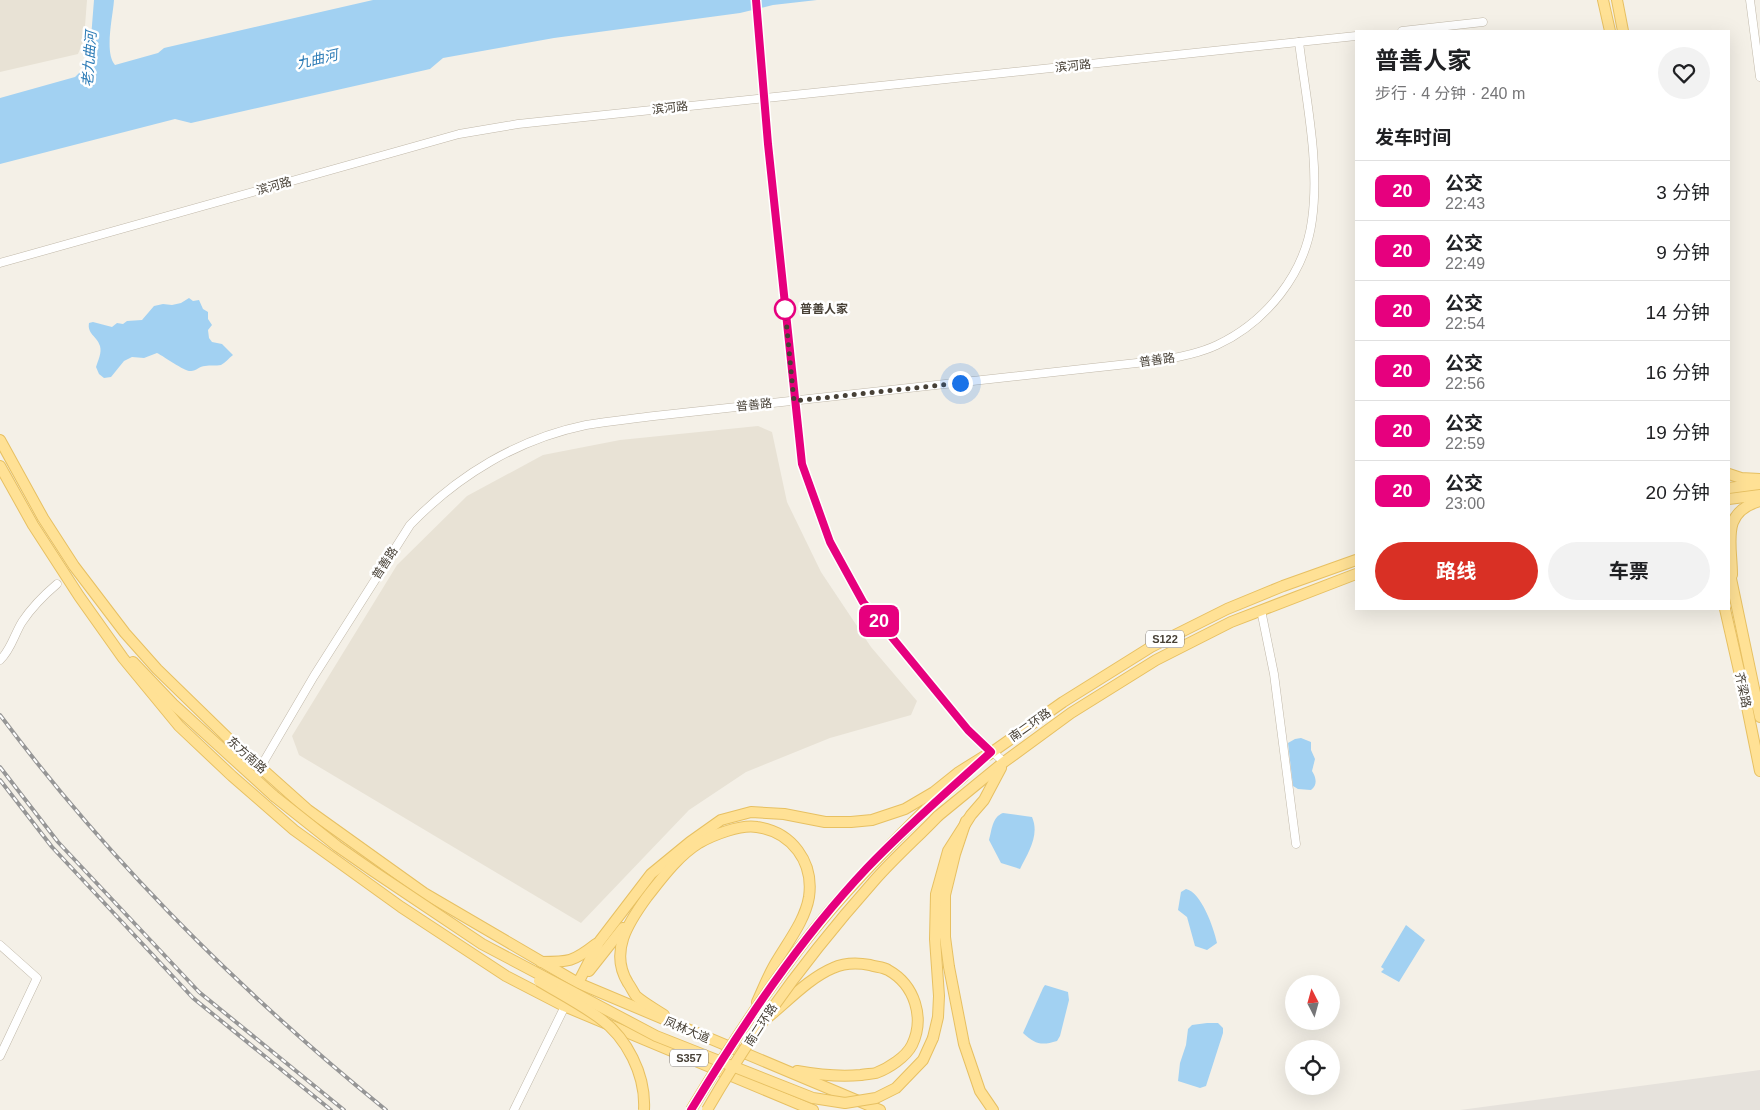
<!DOCTYPE html>
<html lang="zh">
<meta charset="utf-8">
<style>
:root{--surface:#fff;--page:#f2f2f2;--text:#202124;--muted:#757577;--line:#e0e0e0;--accent:#d93025}
body{margin:0;font-family:Arial,"Noto Sans SC",sans-serif;background:var(--page);color:var(--text);height:100vh;display:flex;flex-direction:column;font-size:19px;white-space:nowrap}
*{box-sizing:border-box;margin:0}
p{font-size:16px;color:var(--muted)}
.icon{flex:none;width:28px;height:28px;fill:none;stroke:currentColor;stroke-width:2;stroke-linecap:round;stroke-linejoin:round}
.map{position:relative;flex:1;overflow:hidden}
.sheet{position:absolute;left:1355px;top:30px;width:375px;height:580px;display:flex;flex-direction:column;background:var(--surface);border-radius:0px;box-shadow:0 5px 20px #0002}
.sheet>*{flex:none}
.badge{padding:0 10px;border-radius:8px;font-size:18px;line-height:32px}
.needle{width:32px;rotate:354deg}
.controls{position:absolute;left:1285px;top:975px;display:grid;gap:10px}
.controls a{display:grid;place-items:center;width:55px;height:55px;border-radius:50%;background:var(--surface);box-shadow:0 5px 20px #0002;font-size:25px}
.you{position:absolute;width:25px;height:25px;margin:-12px;border:4px solid #fff;border-radius:50%;background:#1a73e8;box-shadow:0 0 0 8px #1a73e833}
.map>.badge{position:absolute;translate:-50% -50%;box-shadow:0 0 0 2px #fff}
h2{padding:0 20px;font-size:19px;line-height:45px}
.round{display:grid;place-items:center;flex:none;width:52px;height:52px;border-radius:26px;background:var(--page)}
.head{display:flex;align-items:center;justify-content:space-between;height:85px;padding:0 20px}
h1{font-size:24px;font-weight:700;line-height:38px}
.primary-button{display:flex;gap:10px;margin-top:auto;padding:10px 20px}
.primary-button a{flex:1;height:58px;border-radius:30px;background:var(--accent);color:#fff;font-size:20px;font-weight:700;line-height:58px;text-align:center}
.primary-button a+a{background:var(--page);color:var(--text)}
ul{padding:0;list-style:none}
li{display:flex;align-items:center;gap:15px;height:60px;padding:0 20px;border-top:1px solid var(--line)}
li div{flex:1}
li b{display:block;font-size:19px}
li em{font-style:normal}
li .badge{min-width:55px;font-weight:700;text-align:center}
.map>svg:first-child{display:block}
.residential{fill:#e8e2d5}
.industrial{fill:#e6e2dc}
.water{fill:#a2d1f2}
.lines{fill:none;stroke-linecap:round;stroke-linejoin:round}
.minor-casing{stroke:#c0b8a9;stroke-width:9}
.major-casing{stroke:#e7c062;stroke-width:12}
.minor{stroke:#fff;stroke-width:8}
.major{stroke:#ffe195;stroke-width:10}
.rail-casing{stroke:#969696;stroke-width:4}
.rail{stroke:#fff;stroke-width:2;stroke-dasharray:5.5;stroke-linecap:butt}
.major-bridge-casing{stroke:#e7c062;stroke-width:12;stroke-linecap:butt}
.major-bridge{stroke:#ffe195;stroke-width:10}
.line-casing{stroke:#fff;stroke-width:11}
.line{stroke:#e6007e;stroke-width:8}
.walk{stroke:#474036;stroke-width:5;stroke-dasharray:0 9}
.stop-dot{fill:#fff;stroke:#e6007e;stroke-width:2.5}
.labels{text-anchor:middle;dominant-baseline:central;stroke-width:5;stroke-linejoin:round;paint-order:stroke}
.shield{fill:#fff;stroke:#7e7972;stroke-width:1}
.shield-label{font-size:11px;font-weight:bold;fill:#474036}
.street-label{font-size:12px;fill:#474036;stroke:#fff}
.stop-label{font-size:12px;font-weight:bold;fill:#474036;stroke:#fff;text-anchor:start}
.water-label{font-size:14px;font-style:italic;fill:#2c7bb6;stroke:#fff}
</style>
<div class="map">
<svg width="1760" height="1110" viewBox="0 0 1760 1110">
<rect width="100%" height="100%" fill="#f4f0e7"/>
<g class="residential">
<polygon points="0,0 87,0 84,39 78,54 0,72"/>
<polygon points="758,426 772,432 787,502 821,572 871,647 917,701 911,715 830,738 746,772 689,810 581,923 299,755 292,736 397,565 467,496 543,455 620,440"/>
</g>
<polygon class="industrial" points="1760,1070 1760,1110 1460,1110"/>
<g class="water">
<path d="M94,0H114C113,16 104,53 115,65L158,53L164,48L373,0H817L773,5L740,13L554,38L443,58L430,69L191,123L175,119L0,164V98L75,77L89,63Z"/>
<path d="M189,298L193,301L199,300L203,309L208,312V319L212,325L208,330L209,338L212,342L222,344L233,355C229,358 225,363 221,365C216,366 210,365 205,366C200,366 196,371 191,371C185,372 165,357 157,353L144,358L132,357L124,361L111,377L104,378L99,374L96,367C98,360 102,353 100,346C97,336 87,334 89,323L93,322L112,327L117,323L123,324L127,321L142,320L154,306L163,304L172,305L181,303Z"/>
<path d="M1301,738L1311,742V750L1315,759L1312,771C1316,777 1318,785 1311,790L1298,789L1293,786L1288,743L1295,739Z"/>
<path d="M1003,813L1032,817C1040,835 1028,853 1020,869L1001,863L989,840C992,830 992,817 1003,813Z"/>
<path d="M1186,889C1201,892 1214,928 1217,943L1207,950L1195,946L1187,917L1178,910L1181,892Z"/>
<polygon points="1406,925 1425,940 1399,982 1381,972 1384,969 1381,967"/>
<path d="M1045,985L1068,992L1069,1000L1060,1036L1057,1041C1041,1046 1035,1044 1023,1033L1043,988Z"/>
<polygon points="1207,1023 1218,1023 1223,1028 1223,1033 1206,1086 1200,1088 1178,1081 1180,1063 1186,1045 1188,1029 1192,1025"/>
</g>
<g class="lines">
<defs>
<g id="minor">
<polyline points="756,0 768,145 802,464 830,542 863,602 968,730 1004,762"/>
<polyline points="1750,0 1760,77"/>
<polyline points="1402,31 1483,22"/>
<polyline points="0,263 459,134 518,124 1356,36"/>
<polyline points="1261,610 1274,674 1296,844"/>
<path d="M0,660C11,650 14,635 22,622C32,607 44,595 57,584"/>
<path d="M260,768L314,676L410,525C458,475 518,439 586,425C609,421 632,419 654,416L1155,361C1176,358 1198,354 1217,345C1266,322 1305,274 1312,220C1320,163 1306,100 1299,42"/>
<polyline points="0,945 37,978 0,1056"/>
<polyline points="514,1110 567,1002"/>
</g>
<g id="major">
<polyline points="1603,0 1610,31"/>
<polyline points="1617,0 1623,31"/>
<polyline points="0,440 43,518 74,566 125,633 157,669 233,743 308,810 424,893 578,983 880,1110"/>
<polyline points="0,466 33,525 79,596 123,658 179,726 232,776 294,830 401,907 506,976 564,1006 813,1110"/>
<polyline points="1729,474 1741,478 1760,479"/>
<polyline points="1729,488 1759,484"/>
<polyline points="1729,499 1760,495"/>
<polyline points="1729,569 1760,717"/>
<path d="M1732,575C1732,543 1720,512 1760,501"/>
<polyline points="1725,609 1745,697 1760,771"/>
<polyline points="133,662 173,704 274,796"/>
<polyline points="988,755 1063,702 1151,647 1227,609 1283,586 1356,560"/>
<polyline points="926,809 964,776"/>
<polyline points="938,816 1004,762 1071,713 1156,660 1231,622 1356,574"/>
<polyline points="966,821 955,854 945,895 945,937 949,967 964,1044 980,1091 993,1110"/>
<path d="M541,962C569,962 573,962 596,944"/>
<polyline points="589,971 623,928"/>
<polyline points="578,983 599,942 651,874 690,842 721,820 751,812 784,814 825,822 851,822 872,820 905,809 934,792 959,772 991,752"/>
<path d="M664,1015C655,1009 644,1003 636,996C633,992 631,987 628,983C609,952 628,923 647,897C662,878 678,856 699,843C713,835 741,824 757,827C792,832 814,862 809,897C805,921 787,943 775,964C768,976 763,989 757,1002"/>
<path d="M767,1018C787,1002 809,978 833,968C844,963 859,963 870,965C876,967 883,967 888,970C915,985 925,1018 912,1045C906,1057 889,1068 876,1073C872,1074 866,1074 861,1075C839,1077 819,1075 797,1071"/>
<polyline points="933,1038 938,1017 939,996 935,939 936,894 948,851 971,815 984,800 1001,768"/>
</g>
</defs>
<use href="#minor" class="minor-casing"/>
<use href="#major" class="major-casing"/>
<use href="#minor" class="minor"/>
<use href="#major" class="major"/>
<defs>
<g id="rail">
<path d="M0,715C110,862 243,994 386,1110"/>
<polyline points="0,767 58,842 199,992 344,1110"/>
<polyline points="0,780 52,847 193,998 331,1110"/>
</g>
</defs>
<use href="#rail" class="rail-casing"/>
<use href="#rail" class="rail"/>
<defs>
<g id="major-bridge">
<polyline points="274,796 337,846 373,871 482,944 656,1036 813,1098 845,1103 876,1098 896,1088 923,1060 933,1038"/>
<path d="M539,981C559,993 580,1004 598,1017C627,1037 646,1075 644,1110"/>
<path d="M691,1110C725,1054 761,998 801,946C839,897 882,853 926,809"/>
<path d="M707,1110C754,1028 811,952 874,881C894,858 917,838 938,816"/>
</g>
</defs>
<use href="#major-bridge" class="major-bridge-casing"/>
<use href="#major-bridge" class="major-bridge"/>
</g>
<g class="lines">
<defs>
<path id="line" d="M691,1110C743,1025 798,941 867,868C906,827 949,790 991,752L968,730L863,602L830,542L802,464L768,144L756,0"/>
</defs>
<use href="#line" class="line-casing"/>
<use href="#line" class="line"/>
<polyline class="walk" points="785,309 794,401 960,383"/>
</g>
<circle class="stop-dot" cx="785" cy="309" r="10"/>
<g class="labels">
<g class="shield">
<rect x="1146" y="630.5" width="38" height="17" rx="4"/>
<rect x="670" y="1049.5" width="38" height="17" rx="4"/>
</g>
<g class="shield-label">
<text x="1165" y="639">S122</text>
<text x="689" y="1058">S357</text>
</g>
<g class="street-label">
<text transform="translate(1073 66) rotate(-6)">滨河路</text>
<text transform="translate(670 108) rotate(-6)">滨河路</text>
<text transform="translate(274 186) rotate(-16)">滨河路</text>
<text transform="translate(1157 360) rotate(-8)">普善路</text>
<text transform="translate(754 405) rotate(-6)">普善路</text>
<text transform="translate(385 563) rotate(-57)">普善路</text>
<text transform="translate(1743 690) rotate(78)">齐梁路</text>
<text transform="translate(1030 725) rotate(-35)">南二环路</text>
<text transform="translate(247 755) rotate(42)">东方南路</text>
<text transform="translate(761 1025) rotate(-57)">南二环路</text>
<text transform="translate(687 1030) rotate(23)">凤林大道</text>
</g>
<g class="stop-label">
<text x="800" y="309">普善人家</text>
</g>
<g class="water-label">
<text transform="translate(89 59) rotate(-86)">老九曲河</text>
<text transform="translate(317 59) rotate(-13)">九曲河</text>
</g>
</g>
</svg>
<div class="controls">
<a><svg class="needle" viewBox="-14 -14 28 28"><path d="M0-13l5 13h-10z" fill="#e53935"/><path d="M0 13l5-13h-10z" fill="#757577"/></svg></a>
<a><svg class="icon" aria-label="locate" viewBox="0 0 24 24"><circle cx="12" cy="12" r="6"/><path d="M12 2v4M12 18v4M2 12h4M18 12h4"/></svg></a>
</div>
<div class="you" style="left:960px;top:383px"></div>
<b class="badge" style="left:879px;top:621px;background:#e6007e;color:#fff">20</b>
<section class="sheet">
<div class="head"><div><h1>普善人家</h1><p>步行 · 4 分钟 · 240 m</p></div><a class="round"><svg class="icon" aria-label="heart" viewBox="0 0 24 24"><path d="M12 20l-8-8c-3-5 5-10 8-4 3-6 11-1 8 4z"/></svg></a></div>
<h2>发车时间</h2>
<ul>
<li><span class="badge" style="background:#e6007e;color:#fff">20</span><div><b>公交</b><p>22:43</p></div><em>3 分钟</em></li>
<li><span class="badge" style="background:#e6007e;color:#fff">20</span><div><b>公交</b><p>22:49</p></div><em>9 分钟</em></li>
<li><span class="badge" style="background:#e6007e;color:#fff">20</span><div><b>公交</b><p>22:54</p></div><em>14 分钟</em></li>
<li><span class="badge" style="background:#e6007e;color:#fff">20</span><div><b>公交</b><p>22:56</p></div><em>16 分钟</em></li>
<li><span class="badge" style="background:#e6007e;color:#fff">20</span><div><b>公交</b><p>22:59</p></div><em>19 分钟</em></li>
<li><span class="badge" style="background:#e6007e;color:#fff">20</span><div><b>公交</b><p>23:00</p></div><em>20 分钟</em></li>
</ul>
<div class="primary-button"><a>路线</a><a>车票</a></div>
</section>
</div>
